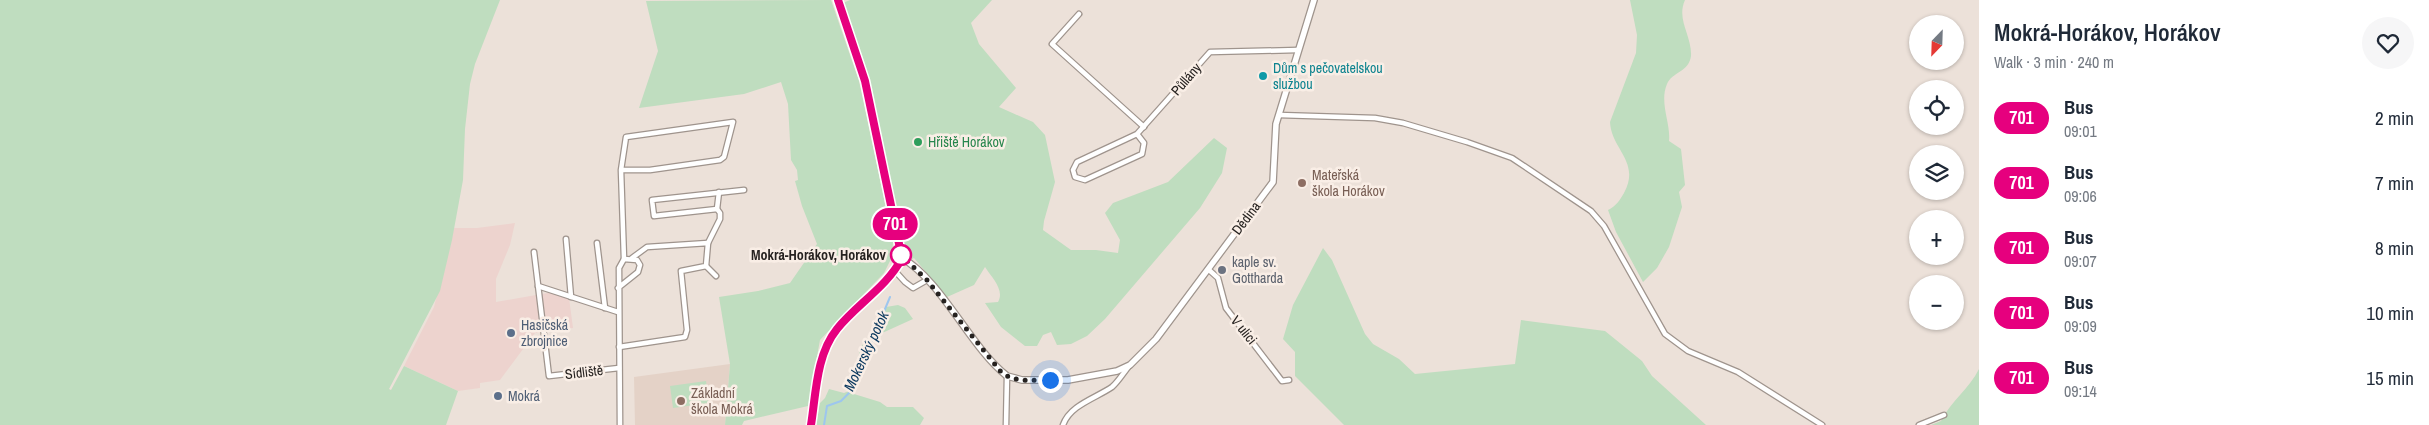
<!DOCTYPE html>
<meta charset="utf-8">
<style>
:root{--surface:#fff;--page:#f6f6f7;--text:#1f2937;--muted:#747a83}
body{margin:0;font-family:"Archivo Narrow",sans-serif;background:var(--page);color:var(--text);height:100vh;display:flex;flex-direction:column;font-size:19px;white-space:nowrap}
*{box-sizing:border-box;margin:0}
p{font-size:16px;color:var(--muted)}
.icon{flex:none;width:28px;height:28px;fill:none;stroke:currentColor;stroke-width:2;stroke-linecap:round;stroke-linejoin:round}
.map{position:relative;flex:1;overflow:hidden}
.panel{display:flex;flex-direction:column;background:var(--surface);width:450px}
.panel>*{flex:none}
.badge{padding:0 10px;border-radius:16px;font-size:18px;line-height:32px}
.needle{width:32px;rotate:203deg}
.controls{position:absolute;left:1909px;top:15px;display:grid;gap:10px}
.controls a{display:grid;place-items:center;width:55px;height:55px;border-radius:50%;background:var(--surface);box-shadow:0 1px 4px #0004;font-size:25px}
.you{position:absolute;width:25px;height:25px;margin:-12px;border:4px solid #fff;border-radius:50%;background:#1a73e8;box-shadow:0 0 0 8px #1a73e833}
.map>.badge{position:absolute;translate:-50% -50%;box-shadow:0 0 0 2px #fff}
.round{display:grid;place-items:center;flex:none;width:52px;height:52px;border-radius:26px;background:var(--page)}
.headline{display:flex;align-items:center;justify-content:space-between;height:85px;padding:0 15px}
h1{font-size:24px;font-weight:600;line-height:38px}
ul{padding:0;list-style:none}
li{display:flex;align-items:center;gap:15px;height:65px;padding:0 15px}
li div{flex:1}
li b{display:block;font-size:19px}
li em{font-style:normal}
li .badge{min-width:55px;font-weight:700;text-align:center}
main{display:flex;flex:1;min-height:0}
.map>svg:first-child{display:block}
.industrial{fill:#edd3ce}
.built{fill:#e4d2c7}
.green{fill:#bfddbf}
.lines{fill:none;stroke-linecap:round;stroke-linejoin:round}
.stream{stroke:#9dc6ee;stroke-width:2}
.minor-casing{stroke:#9f948d;stroke-width:7}
.tertiary-casing{stroke:#9f948d;stroke-width:8}
.minor{stroke:#fff;stroke-width:4.5}
.tertiary{stroke:#fff;stroke-width:5.5}
.line-casing{stroke:#fff;stroke-width:11}
.line{stroke:#e6007e;stroke-width:8}
.walk{stroke:#262220;stroke-width:5;stroke-dasharray:0 9}
.culture-dot{fill:#0f9aa8;stroke:#f9eee6;stroke-width:2}
.leisure-dot{fill:#2e9e5b;stroke:#f9eee6;stroke-width:2}
.education-dot{fill:#8d6e63;stroke:#f9eee6;stroke-width:2}
.stop-dot{fill:#fff;stroke:#e6007e;stroke-width:2.5}
.worship-dot{fill:#6b7280;stroke:#f9eee6;stroke-width:2}
.service-dot{fill:#5c6f8a;stroke:#f9eee6;stroke-width:2}
.labels{text-anchor:middle;dominant-baseline:central;stroke-width:5;stroke-linejoin:round;paint-order:stroke}
.culture-label{font-size:14px;fill:#0d838f;stroke:#f9eee6;text-anchor:start}
.street-label{font-size:14px;fill:#262220;stroke:#f9eee6}
.leisure-label{font-size:14px;fill:#27864d;stroke:#f9eee6;text-anchor:start}
.education-label{font-size:14px;fill:#785e54;stroke:#f9eee6;text-anchor:start}
.stop-label{font-size:14px;font-weight:bold;fill:#262220;stroke:#f9eee6;text-anchor:end}
.worship-label{font-size:14px;fill:#5b616d;stroke:#f9eee6;text-anchor:start}
.service-label{font-size:14px;fill:#4e5e75;stroke:#f9eee6;text-anchor:start}
.water-label{font-size:15px;font-style:italic;fill:#0a385e;stroke:#f9eee6}
</style>
<main>
<div class="map">
<svg width="1979" height="425" viewBox="0 0 1979 425">
<rect width="100%" height="100%" fill="#ece1d9"/>
<polygon class="industrial" points="515,223 510,245 496,279 496,302 553,292 569,298 573,328 535,333 500,380 480,383 480,388 458,391 404,366 434,307 454,228 477,228"/>
<polygon class="built" points="730,364 725,425 635,425 634,377"/>
<g class="green">
<polygon points="0,0 500,0 475,64 470,84 465,129 463,180 452,240 440,291 389,389 391,390 404,366 458,391 446,425 0,425"/>
<polygon points="831,0 859,81 893,241 892,257 884,273 820,340 808,406 744,421 742,425 725,425 730,364 719,297 758,291 790,283 817,244 802,206 795,181 798,180 797,170 791,160 788,104 781,82 744,94 639,108 658,51 646,1"/>
<path d="M850,0H992L971,23L979,44L1016,88L999,107L1033,122L1045,135L1055,182L1044,221L1043,230L1071,250H1096L1118,253L1120,240L1105,213L1113,203L1168,182L1214,138L1227,148L1222,173L1200,208L1105,319L1087,336L1071,344L1057,345L1051,332L1043,335L1037,346H1025L1001,327L985,303L998,302C1005,290 992,278 985,267L974,285L947,297L914,258L912,259L900,236L872,97L843,3Z"/>
<path d="M1630,0H1685C1676,20 1692,35 1691,56C1689,72 1672,72 1667,84C1659,103 1671,123 1669,141L1681,149L1685,185L1679,192L1682,207L1669,247L1657,268L1643,282L1616,232L1608,210C1616,206 1620,200 1624,193C1641,162 1611,149 1610,122L1636,53L1637,35Z"/>
<polygon points="1323,248 1332,260 1365,334 1373,344 1399,359 1415,374 1515,364 1521,320 1605,331 1642,361 1652,376 1706,425 1344,425 1295,376 1295,352 1283,339 1293,305"/>
<polygon points="898,305 905,308 913,319 880,334 869,345 854,394 880,402 887,407 913,407 924,418 920,425 816,425 820,403 825,398 829,389 844,393 849,391 861,347 876,328 886,307"/>
<path d="M1979,369V425H1931L1941,421C1951,401 1969,389 1979,369Z"/>
<polygon points="706,381 709,403 673,408 670,386"/>
</g>
<g class="lines">
<polyline class="stream" points="824,425 827,406 841,401 851,391 890,297"/>
<defs>
<g id="minor">
<polyline points="1079,14 1052,44 1144,127"/>
<polyline points="1279,115 1375,118 1403,123 1467,142 1512,158 1591,211 1604,226 1665,334 1688,351 1738,372 1822,425"/>
<polyline points="1137,134 1144,143 1142,154 1085,180 1075,177 1073,170 1077,162 1137,134 1210,52 1298,50"/>
<polyline points="621,170 650,170 720,160 724,157 733,122 626,137 621,170 624,259"/>
<polyline points="717,209 719,192"/>
<polyline points="566,239 571,297"/>
<polyline points="597,243 605,308"/>
<polyline points="708,243 720,219 720,213 717,209 654,216 652,200 744,190"/>
<polyline points="534,252 549,376 619,368"/>
<polyline points="706,266 716,276"/>
<polyline points="1209,270 1218,278 1226,308 1282,381 1289,380"/>
<polyline points="895,271 905,282 913,288 927,280"/>
<polyline points="538,286 618,312"/>
<polyline points="618,288 638,272 640,265 637,260 624,259 619,268 620,425"/>
<polyline points="619,347 685,337 687,330 681,271 706,266 708,243 647,247 632,258"/>
<polyline points="1006,425 1007,376"/>
<path d="M1063,425C1070,405 1096,398 1112,387C1118,382 1124,372 1129,366"/>
<polyline points="1919,425 1944,415"/>
</g>
<g id="tertiary">
<polyline points="838,0 865,81 902,258"/>
<path d="M902,258C942,281 970,347 1007,376L1022,380H1068L1117,371L1130,365L1156,339L1273,182L1276,124L1314,0"/>
<path d="M811,425C816,393 816,355 837,329C857,303 887,287 902,258"/>
</g>
</defs>
<use href="#minor" class="minor-casing"/>
<use href="#tertiary" class="tertiary-casing"/>
<use href="#minor" class="minor"/>
<use href="#tertiary" class="tertiary"/>
</g>
<g class="lines">
<defs>
<path id="line" d="M811,425C816,394 816,355 837,329C857,304 887,287 902,258L865,81L838,0"/>
</defs>
<use href="#line" class="line-casing"/>
<use href="#line" class="line"/>
<path class="walk" d="M901,255L927,280L1001,372C1015,383 1033,380 1050,380"/>
</g>
<circle class="culture-dot" cx="1263" cy="76" r="5"/>
<circle class="leisure-dot" cx="918" cy="142" r="5"/>
<g class="education-dot">
<circle cx="1302" cy="183" r="5"/>
<circle cx="681" cy="401" r="5"/>
</g>
<circle class="stop-dot" cx="901" cy="255" r="10"/>
<circle class="worship-dot" cx="1222" cy="270" r="5"/>
<g class="service-dot">
<circle cx="511" cy="333" r="5"/>
<circle cx="498" cy="396" r="5"/>
</g>
<g class="labels">
<g class="culture-label">
<text x="1273" y="68">Dům s pečovatelskou<tspan x="1273" dy="16">službou</tspan></text>
</g>
<g class="street-label">
<text transform="translate(1186 79) rotate(-49)">Půllány</text>
<text transform="translate(1246 218) rotate(-53)">Dědina</text>
<text transform="translate(1244 330) rotate(51)">V ulici</text>
<text transform="translate(584 372) rotate(-7)">Sídliště</text>
</g>
<g class="leisure-label">
<text x="928" y="142">Hřiště Horákov</text>
</g>
<g class="education-label">
<text x="1312" y="175">Mateřská<tspan x="1312" dy="16">škola Horákov</tspan></text>
<text x="691" y="393">Základní<tspan x="691" dy="16">škola Mokrá</tspan></text>
</g>
<g class="stop-label">
<text x="886" y="255">Mokrá-Horákov, Horákov</text>
</g>
<g class="worship-label">
<text x="1232" y="262">kaple sv.<tspan x="1232" dy="16">Gottharda</tspan></text>
</g>
<g class="service-label">
<text x="521" y="325">Hasičská<tspan x="521" dy="16">zbrojnice</tspan></text>
<text x="508" y="396">Mokrá</text>
</g>
<g class="water-label">
<text transform="translate(866 351) rotate(-65)">Mokerský potok</text>
</g>
</g>
</svg>
<div class="controls">
<a><svg class="needle" viewBox="-14 -14 28 28"><path d="M0-13l5 13h-10z" fill="#e53935"/><path d="M0 13l5-13h-10z" fill="#747a83"/></svg></a>
<a><svg class="icon" aria-label="locate" viewBox="0 0 24 24"><circle cx="12" cy="12" r="6"/><path d="M12 2v4M12 18v4M2 12h4M18 12h4"/></svg></a>
<a><svg class="icon" aria-label="layers" viewBox="0 0 24 24"><path d="M12 4l9 5-9 5-9-5zM3 14l9 5 9-5"/></svg></a>
<a>+</a>
<a>−</a>
</div>
<div class="you" style="left:1050px;top:380px"></div>
<b class="badge" style="left:895px;top:224px;background:#e6007e;color:#fff">701</b>
</div>
<section class="panel">
<div class="headline"><div><h1>Mokrá-Horákov, Horákov</h1><p>Walk · 3 min · 240 m</p></div><a class="round"><svg class="icon" aria-label="heart" viewBox="0 0 24 24"><path d="M12 20l-8-8c-3-5 5-10 8-4 3-6 11-1 8 4z"/></svg></a></div>
<ul>
<li><span class="badge" style="background:#e6007e;color:#fff">701</span><div><b>Bus</b><p>09:01</p></div><em>2 min</em></li>
<li><span class="badge" style="background:#e6007e;color:#fff">701</span><div><b>Bus</b><p>09:06</p></div><em>7 min</em></li>
<li><span class="badge" style="background:#e6007e;color:#fff">701</span><div><b>Bus</b><p>09:07</p></div><em>8 min</em></li>
<li><span class="badge" style="background:#e6007e;color:#fff">701</span><div><b>Bus</b><p>09:09</p></div><em>10 min</em></li>
<li><span class="badge" style="background:#e6007e;color:#fff">701</span><div><b>Bus</b><p>09:14</p></div><em>15 min</em></li>
</ul>
</section>
</main>
